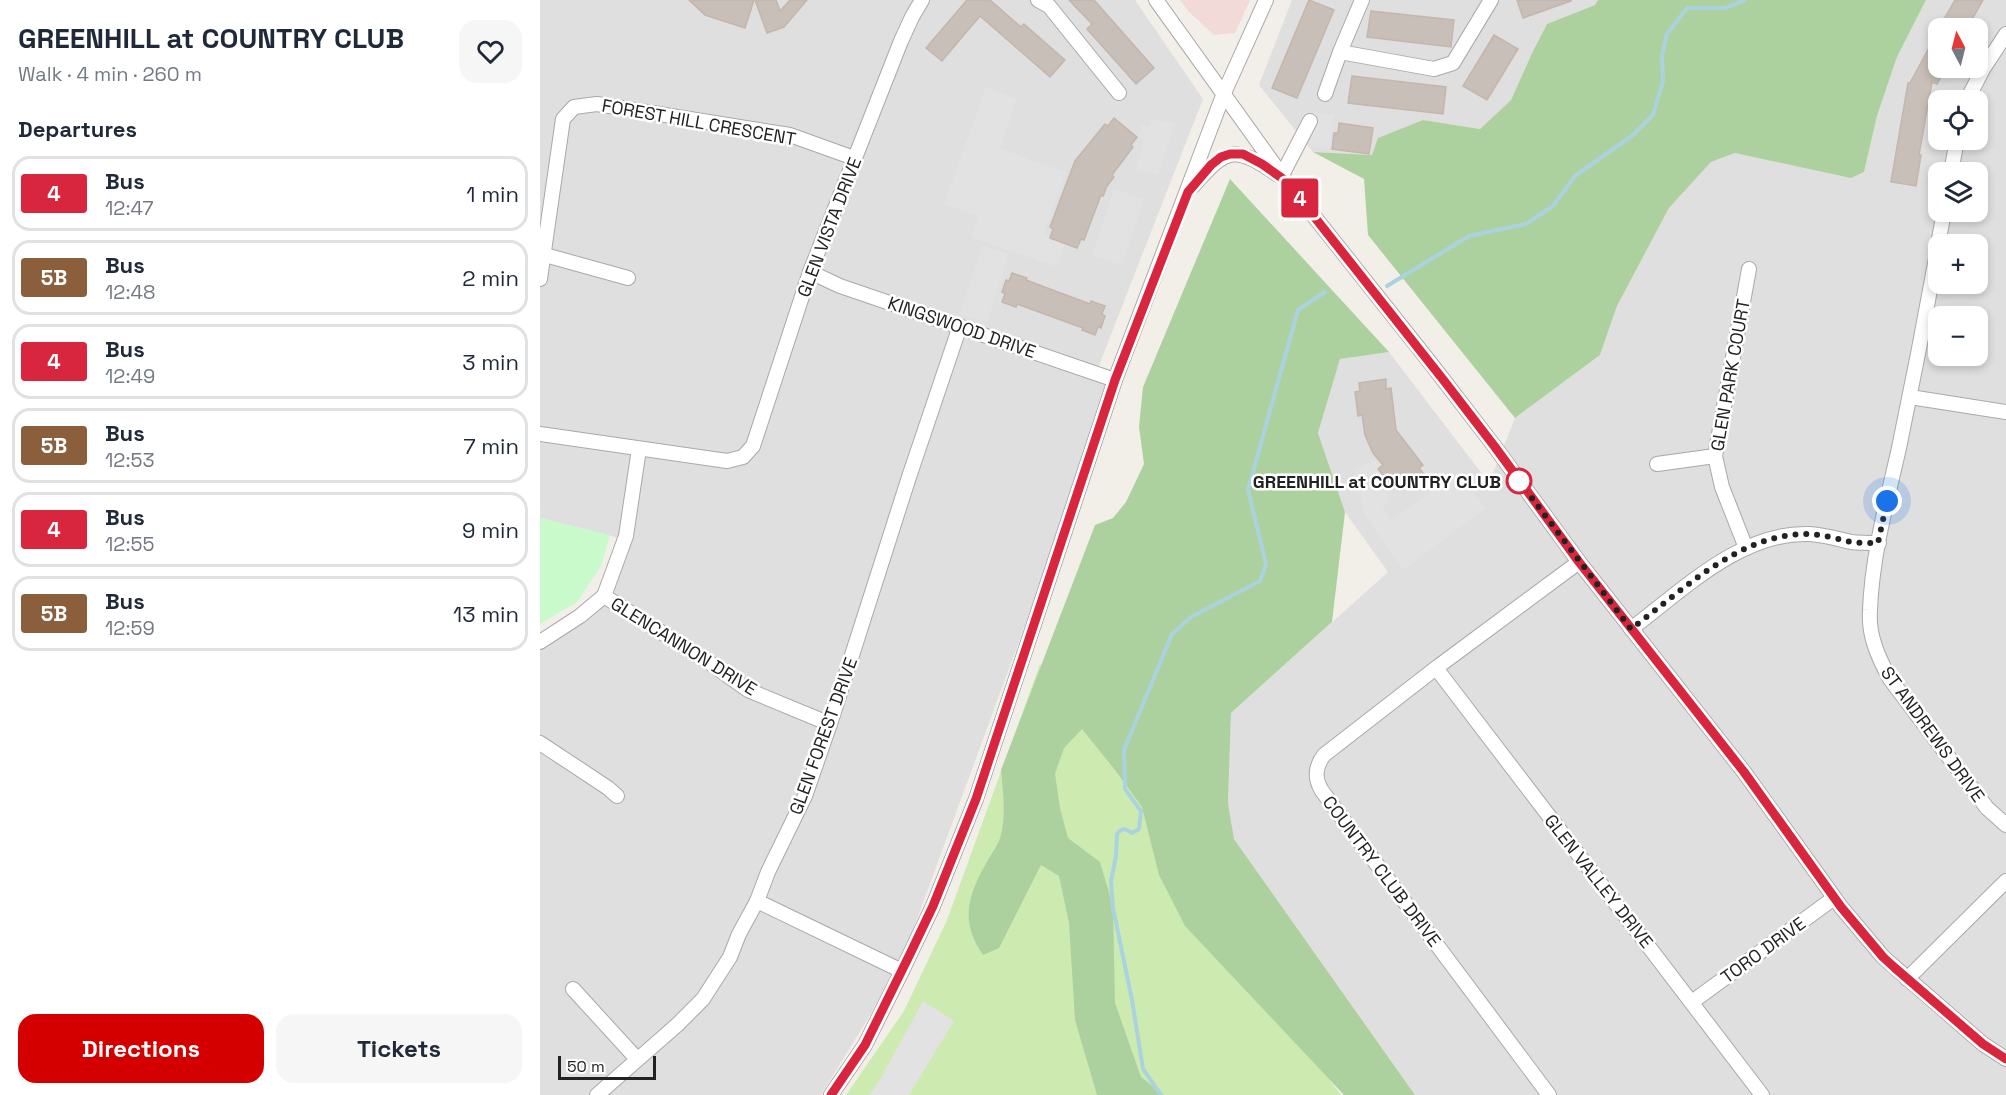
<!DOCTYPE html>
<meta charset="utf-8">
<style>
:root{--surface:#fff;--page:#f6f6f7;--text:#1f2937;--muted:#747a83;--line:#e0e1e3;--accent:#d40000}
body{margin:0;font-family:"Space Grotesk",sans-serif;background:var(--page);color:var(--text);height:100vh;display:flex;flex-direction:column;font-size:22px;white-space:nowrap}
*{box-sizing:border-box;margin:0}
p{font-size:20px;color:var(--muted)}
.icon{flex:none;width:33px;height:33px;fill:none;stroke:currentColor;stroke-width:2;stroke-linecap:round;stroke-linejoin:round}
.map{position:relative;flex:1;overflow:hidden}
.sheet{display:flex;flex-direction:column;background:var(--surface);width:540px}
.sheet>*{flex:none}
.badge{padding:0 12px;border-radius:4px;font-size:21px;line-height:39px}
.needle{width:39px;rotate:353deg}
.tools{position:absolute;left:1388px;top:18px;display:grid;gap:12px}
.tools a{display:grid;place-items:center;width:60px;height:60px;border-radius:12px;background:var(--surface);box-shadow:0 3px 9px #0003;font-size:30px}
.scale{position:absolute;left:18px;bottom:15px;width:98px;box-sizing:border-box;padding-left:6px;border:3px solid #222;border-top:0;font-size:16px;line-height:21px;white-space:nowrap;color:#222;-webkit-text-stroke:4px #fff;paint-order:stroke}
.you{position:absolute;width:30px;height:30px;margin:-15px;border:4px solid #fff;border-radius:50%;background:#1a73e8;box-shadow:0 0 0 9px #1a73e833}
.map>.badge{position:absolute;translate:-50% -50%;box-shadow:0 0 0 3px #fff}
h2{padding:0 18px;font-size:22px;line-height:54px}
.round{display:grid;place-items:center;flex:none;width:63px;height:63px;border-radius:18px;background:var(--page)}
.head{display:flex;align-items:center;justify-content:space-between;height:102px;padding:0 18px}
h1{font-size:28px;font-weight:700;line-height:45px}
.cta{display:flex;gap:12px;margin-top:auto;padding:12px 18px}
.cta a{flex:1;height:69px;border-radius:18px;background:var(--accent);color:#fff;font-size:24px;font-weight:700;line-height:69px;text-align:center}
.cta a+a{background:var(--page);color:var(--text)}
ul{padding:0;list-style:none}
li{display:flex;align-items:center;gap:18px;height:75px;margin:0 12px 9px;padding:0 6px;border:3px solid var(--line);border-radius:18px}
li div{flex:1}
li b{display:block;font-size:22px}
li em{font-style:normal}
li .badge{min-width:66px;font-weight:700;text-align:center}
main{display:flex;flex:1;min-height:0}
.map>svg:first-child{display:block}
.residential{fill:#e0dfdf;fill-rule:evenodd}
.commercial{fill:#f2dad9}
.grass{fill:#cdebb0}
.forest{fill:#add19e}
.park{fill:#c8facc}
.parking{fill:#e2e2e2}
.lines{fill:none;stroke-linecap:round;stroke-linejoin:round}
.stream{stroke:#aad3df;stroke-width:4}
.building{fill:#c7bfb8;stroke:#c4b6ab;stroke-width:1.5}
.minor-casing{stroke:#a9a9a9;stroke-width:16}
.minor{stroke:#fff;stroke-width:14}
.line-casing{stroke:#fff;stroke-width:14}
.line{stroke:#d7263d;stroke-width:9}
.walk{stroke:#222;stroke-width:6;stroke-dasharray:0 10.8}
.stop-dot{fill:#fff;stroke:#d7263d;stroke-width:3}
.labels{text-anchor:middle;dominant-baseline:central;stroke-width:5;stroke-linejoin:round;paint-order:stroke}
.street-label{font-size:18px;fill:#222;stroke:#fff}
.stop-label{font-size:18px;font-weight:bold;fill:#222;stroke:#fff;text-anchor:end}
</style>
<main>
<section class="sheet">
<div class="head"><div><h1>GREENHILL at COUNTRY CLUB</h1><p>Walk · 4 min · 260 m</p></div><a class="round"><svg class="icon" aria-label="heart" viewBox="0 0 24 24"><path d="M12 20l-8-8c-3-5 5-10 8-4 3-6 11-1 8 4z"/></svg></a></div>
<h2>Departures</h2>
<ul>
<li><span class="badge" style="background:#d7263d;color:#fff">4</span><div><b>Bus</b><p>12:47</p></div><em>1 min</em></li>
<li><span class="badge" style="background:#8b5e3c;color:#fff">5B</span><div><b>Bus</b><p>12:48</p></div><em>2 min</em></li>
<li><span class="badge" style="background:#d7263d;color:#fff">4</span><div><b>Bus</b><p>12:49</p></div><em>3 min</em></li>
<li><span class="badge" style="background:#8b5e3c;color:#fff">5B</span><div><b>Bus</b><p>12:53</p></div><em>7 min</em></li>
<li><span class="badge" style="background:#d7263d;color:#fff">4</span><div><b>Bus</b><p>12:55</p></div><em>9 min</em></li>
<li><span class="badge" style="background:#8b5e3c;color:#fff">5B</span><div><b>Bus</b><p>12:59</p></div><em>13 min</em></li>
</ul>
<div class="cta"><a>Directions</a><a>Tickets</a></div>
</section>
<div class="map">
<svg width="1466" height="1095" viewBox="0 0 1466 1095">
<rect width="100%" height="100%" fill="#f2efe9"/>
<g class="residential">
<polygon points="0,0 595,0 663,99 556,373 575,380 359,968 281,1095 0,1095 0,644 61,593 79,538 0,518"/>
<polygon points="752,0 1058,0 1055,5 1007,24 993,51 971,100 940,129 883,120 832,155 773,152 719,85"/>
<path d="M1386,0H1466V1095H875L694,839L688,803L691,713L848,572L805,512L778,433L800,359L849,352L949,483L975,418L1060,355L1077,306L1129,208L1171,162L1195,153L1311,177L1324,172L1337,116L1357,57ZM1398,28H1437V68H1398ZM1398,100H1437V140H1398ZM1398,172H1437V212H1398ZM1398,244H1437V284H1398ZM1398,316H1437V356H1398Z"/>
</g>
<polygon class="commercial" points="640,0 710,0 695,33 674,35 649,12"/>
<polygon class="grass" points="500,664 626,816 703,967 801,1095 306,1095 364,1011 407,920"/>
<g class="forest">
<polygon points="1058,0 1386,0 1357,57 1337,116 1324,172 1311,178 1195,153 1171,162 1129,208 1077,306 1060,355 975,418 828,235 824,179 773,152 832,155 838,138 883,120 940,129 971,100 993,51 1007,24 1055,5"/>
<path d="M690,179L849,352L800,359L778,433L805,512L792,622L691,713L688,803L694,839L875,1095H804L645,926L619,875L602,807L575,770L542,729L524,748L515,774L520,808L528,838L560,862L573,906L575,1003L601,1077L624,1095H557L535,1020L529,923L519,876L501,865L459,948L443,955C419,920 428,895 448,860C452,852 459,844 461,835C466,814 463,792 461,770L555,525L573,518L586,502L604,464L599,427L603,387Z"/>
</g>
<polygon class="park" points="0,518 70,535 61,566 37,602 0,624"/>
<g class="parking">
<polygon points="446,87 477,99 460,149 526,172 503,236 525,245 517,267 431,237 438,216 404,204"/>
<polygon points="764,112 794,115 789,148 768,147 769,141 757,139 762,126 759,121"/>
<polygon points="611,119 636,123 618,175 595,170 604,141 599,137 601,125 610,126"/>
<polygon points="574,189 604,199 582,265 552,256"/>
<polygon points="442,246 469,254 447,322 420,314"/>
<polygon points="836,461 850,500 842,508 852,520 918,472 946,508 863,570 825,516 813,469"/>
<polygon points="383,1001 414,1021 369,1095 329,1095 339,1081"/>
</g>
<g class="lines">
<g class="stream">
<polyline points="847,286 929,236 986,224 1013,206 1035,176 1093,135 1113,115 1123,81 1122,56 1127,34 1147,8 1185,8 1205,0"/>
<polyline points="621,1095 603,1069 592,1000 573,908 571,881 576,856 577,834 581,830 585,829 592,833 599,829 601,811 585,789 584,750 632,634 651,617 720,581 726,564 708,490 758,310 785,292"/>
</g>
</g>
<g class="building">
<polygon points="149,0 214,0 205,28 165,15"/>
<polygon points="215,0 236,0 240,11 250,0 267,0 244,27 227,33"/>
<polygon points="427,0 450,0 481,27 484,24 525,60 510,77 440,16 402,61 386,48"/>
<polygon points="529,0 554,0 614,68 596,84 547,29 552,24"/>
<polygon points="769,0 794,10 757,98 732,88"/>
<polygon points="977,0 1031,0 1031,1 983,18"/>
<polygon points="1415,0 1443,0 1430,23 1428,22 1425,28 1399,28"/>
<polygon points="831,11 914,20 911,47 827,37"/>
<polygon points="1398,31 1398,68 1406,68 1397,84 1392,82 1379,155 1381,155 1376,186 1351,182 1368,83 1370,83"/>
<polygon points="954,35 978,49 947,100 923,86"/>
<polygon points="812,76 906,87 903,114 808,103"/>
<polygon points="574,118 597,137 591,145 593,147 572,175 574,177 567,186 563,196 561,195 544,240 541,239 537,248 510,238 513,229 510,227 535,161 565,124 568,126"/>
<polygon points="799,123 833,128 829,154 792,149 794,133 798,133"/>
<polygon points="472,273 487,278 486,280 550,304 551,301 565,306 562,314 565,316 561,328 558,327 555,335 542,330 543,328 477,304 476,307 462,302 465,294 462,292 466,280 469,281"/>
<polygon points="846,379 846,389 851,388 856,430 883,465 879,468 884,474 862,490 858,485 854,488 838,469 843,465 833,453 825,435 822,415 818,416 815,392 820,391 819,383"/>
</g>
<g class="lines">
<defs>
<g id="minor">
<polyline points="498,0 509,6 579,93"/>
<polyline points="616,0 746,181 892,365 955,447 1039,562 1204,772 1301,907 1343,957 1443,1044 1466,1059"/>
<polyline points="800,52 894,69 913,63 951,0"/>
<polyline points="785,94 800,52 822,0"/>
<polyline points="1427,100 1443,69 1466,34"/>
<polyline points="1411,172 1417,140"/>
<polyline points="742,175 770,121"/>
<path d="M653,186C687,147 695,145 738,175"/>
<polyline points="1398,244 1404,212"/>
<path d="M1398,247C1386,314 1373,381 1359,448C1347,501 1332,556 1330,610C1328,635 1338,657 1350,679L1447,808L1466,825"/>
<polyline points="5,255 88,278"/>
<polyline points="270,272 300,286 575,380"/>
<polyline points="0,279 23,119 34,107 57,104 250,135 314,158"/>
<polyline points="1370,397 1466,412"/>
<polyline points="0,434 187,461 203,457 213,446 270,272 361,41 372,17 382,0"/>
<polyline points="1117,464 1175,456"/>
<polyline points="1206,548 1182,487 1175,456 1209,269"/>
<polyline points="64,596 170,663 208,690 290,724"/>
<path d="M1091,629C1142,591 1201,531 1270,534C1284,535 1298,539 1311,542C1320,543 1329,543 1339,543"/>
<polyline points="0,642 40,616 64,596 86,536 99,449"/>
<polyline points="896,668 1222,1095"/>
<polyline points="0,743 68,788 77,796"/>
<polyline points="217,901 362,971"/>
<polyline points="1367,979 1466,881"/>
<polyline points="33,989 97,1059"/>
<polyline points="1152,1002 1294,898"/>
<polyline points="57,1095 137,1025 163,999 190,957 199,934 217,901 228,872 265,796 290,724 369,477 420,326"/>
<polyline points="291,1095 325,1045 362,971 393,906 436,799 575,380 684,93 726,0"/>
<path d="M1009,1095L782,791C774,778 775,767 784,755L896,668L1039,562"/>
</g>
</defs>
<use href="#minor" class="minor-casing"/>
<use href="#minor" class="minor"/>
</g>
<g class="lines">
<defs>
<polyline id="line" points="291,1095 325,1045 370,954 393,906 436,799 575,380 648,192 671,165 681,157 690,154 703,154 722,164 746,181 905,382 955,447 1039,562 1204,772 1301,907 1343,957 1355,968 1443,1044 1466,1059"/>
</defs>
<use href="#line" class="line-casing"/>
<use href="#line" class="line"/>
<path class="walk" d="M979,481L1091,629C1143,590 1201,532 1270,534C1284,535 1298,539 1311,542C1320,543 1329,543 1338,543L1347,501"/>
</g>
<circle class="stop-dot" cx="979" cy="481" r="12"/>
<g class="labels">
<g class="street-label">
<text transform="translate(159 122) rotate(10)">FOREST HILL CRESCENT</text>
<text transform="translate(289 227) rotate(-69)">GLEN VISTA DRIVE</text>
<text transform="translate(422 327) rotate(19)">KINGSWOOD DRIVE</text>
<text transform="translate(1190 375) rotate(-80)">GLEN PARK COURT</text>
<text transform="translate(144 646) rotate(32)">GLENCANNON DRIVE</text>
<text transform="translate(1393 734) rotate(54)">ST ANDREWS DRIVE</text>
<text transform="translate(283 736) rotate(-70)">GLEN FOREST DRIVE</text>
<text transform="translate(842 871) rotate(53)">COUNTRY CLUB DRIVE</text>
<text transform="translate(1059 881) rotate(52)">GLEN VALLEY DRIVE</text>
<text transform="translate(1223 950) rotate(-36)">TORO DRIVE</text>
</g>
<g class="stop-label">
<text x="961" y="481">GREENHILL at COUNTRY CLUB</text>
</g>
</g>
</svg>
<div class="tools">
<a><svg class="needle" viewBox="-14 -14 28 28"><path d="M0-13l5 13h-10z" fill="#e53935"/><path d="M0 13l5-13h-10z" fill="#747a83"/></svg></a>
<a><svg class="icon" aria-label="locate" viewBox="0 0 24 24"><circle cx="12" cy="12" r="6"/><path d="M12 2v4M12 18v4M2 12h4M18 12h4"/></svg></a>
<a><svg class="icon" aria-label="layers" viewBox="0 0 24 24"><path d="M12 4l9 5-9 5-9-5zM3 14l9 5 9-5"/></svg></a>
<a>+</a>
<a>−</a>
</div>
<div class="scale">50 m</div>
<div class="you" style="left:1347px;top:501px"></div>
<b class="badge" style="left:760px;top:198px;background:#d7263d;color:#fff">4</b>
</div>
</main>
